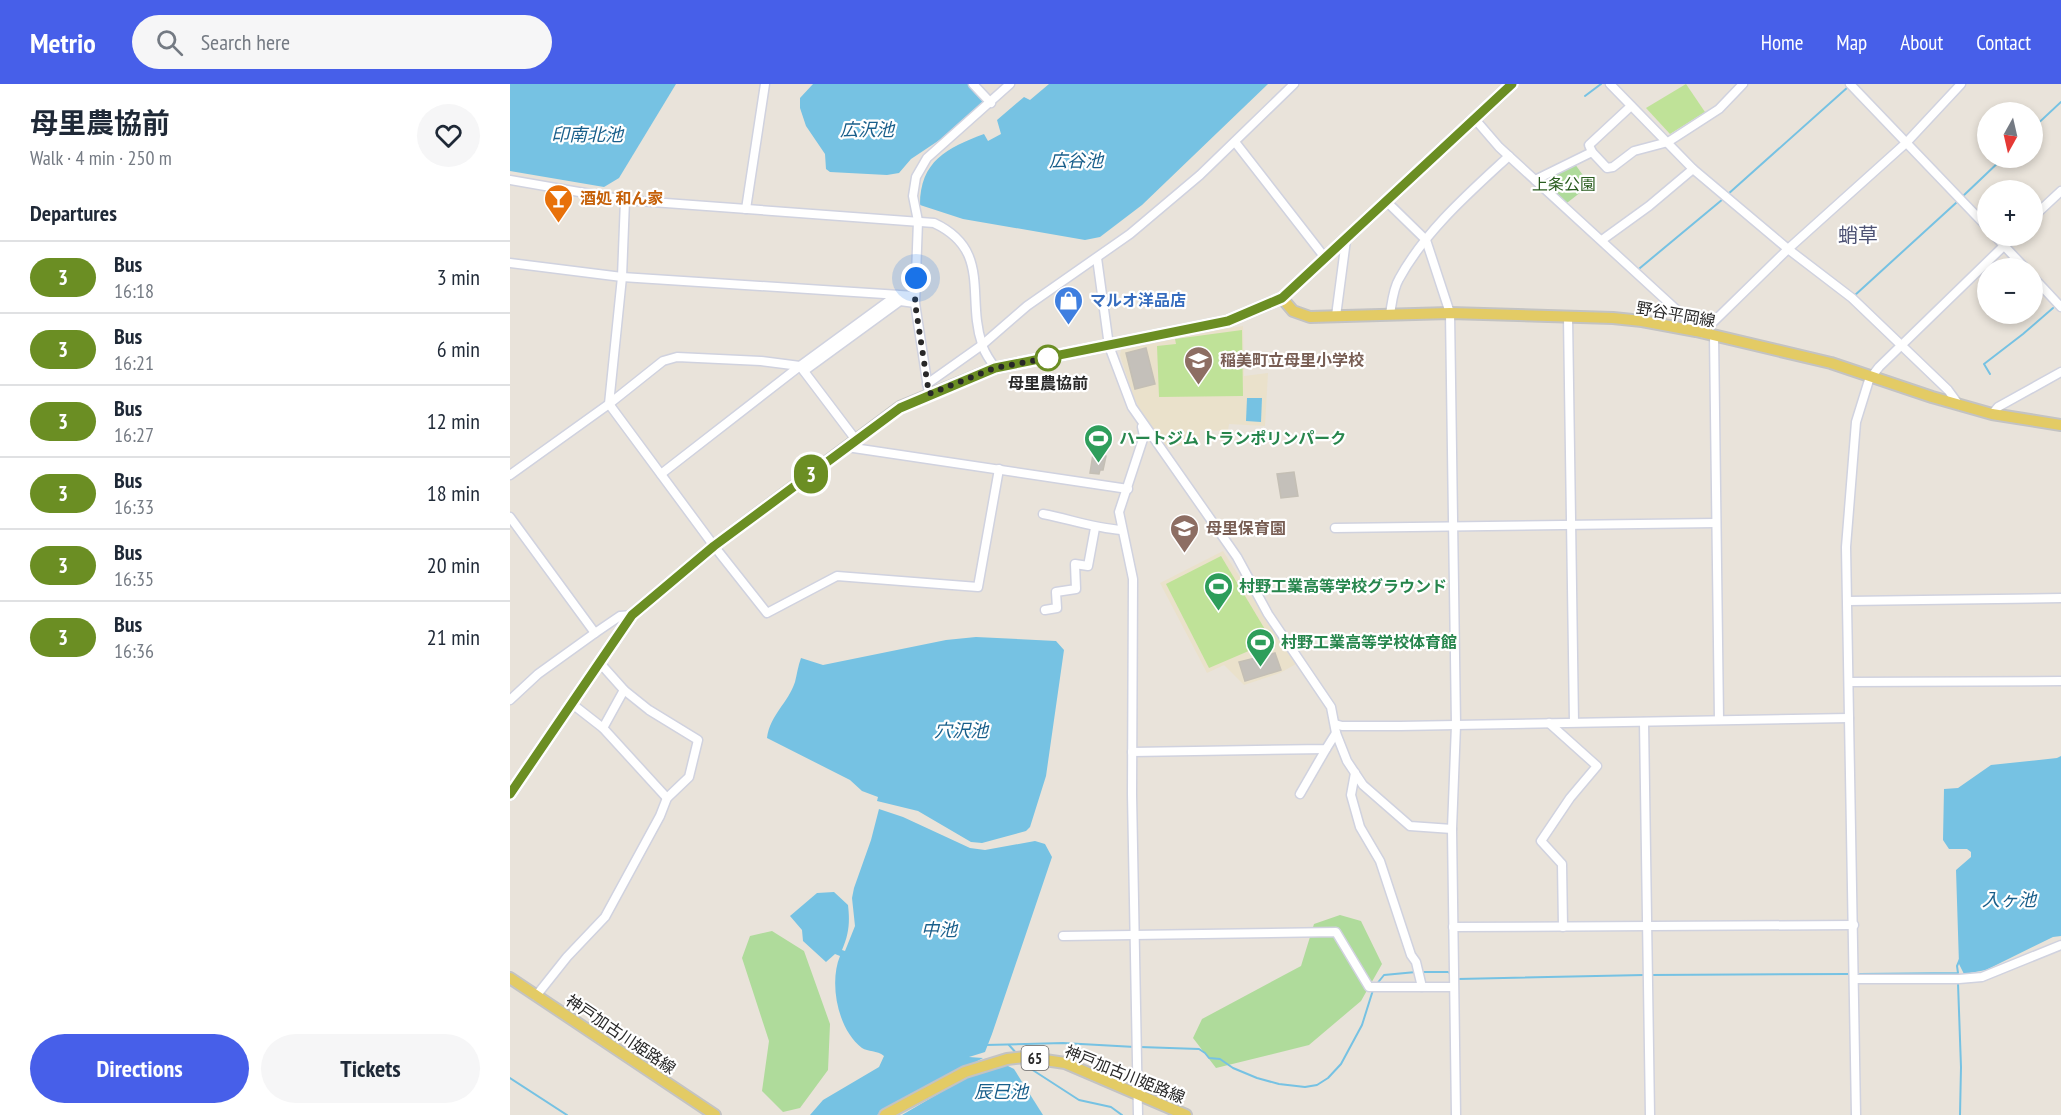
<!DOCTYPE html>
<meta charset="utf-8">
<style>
:root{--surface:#fff;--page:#f6f6f7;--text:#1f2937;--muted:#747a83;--line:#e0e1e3;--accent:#475fe9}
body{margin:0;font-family:"PT Sans Narrow","Noto Sans JP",sans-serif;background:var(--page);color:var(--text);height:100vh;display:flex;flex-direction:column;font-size:22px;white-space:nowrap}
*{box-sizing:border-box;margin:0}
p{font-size:20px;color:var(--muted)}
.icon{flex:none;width:33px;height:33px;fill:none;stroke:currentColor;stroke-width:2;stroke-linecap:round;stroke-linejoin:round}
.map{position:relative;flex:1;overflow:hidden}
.side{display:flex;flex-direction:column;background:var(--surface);width:510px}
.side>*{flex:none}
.badge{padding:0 12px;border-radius:20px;font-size:21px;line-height:39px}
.needle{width:39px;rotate:188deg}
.controls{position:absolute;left:1467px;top:18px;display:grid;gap:12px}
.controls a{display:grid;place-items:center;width:66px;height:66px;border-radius:50%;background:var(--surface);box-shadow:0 3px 9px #0003;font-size:30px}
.you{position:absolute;width:30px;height:30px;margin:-15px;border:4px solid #fff;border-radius:50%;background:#1a73e8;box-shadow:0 0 0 9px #1a73e833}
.map>.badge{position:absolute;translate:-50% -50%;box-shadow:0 0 0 3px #fff}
h2{padding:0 30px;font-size:22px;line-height:54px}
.round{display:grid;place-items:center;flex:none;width:63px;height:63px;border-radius:32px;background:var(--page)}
.head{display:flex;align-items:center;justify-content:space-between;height:102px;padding:0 30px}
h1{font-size:28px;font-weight:700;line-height:45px}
.primary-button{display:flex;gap:12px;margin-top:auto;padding:12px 30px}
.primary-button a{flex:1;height:69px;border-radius:36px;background:var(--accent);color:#fff;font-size:24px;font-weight:700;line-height:69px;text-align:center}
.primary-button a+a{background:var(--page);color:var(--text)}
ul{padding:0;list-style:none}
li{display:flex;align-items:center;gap:18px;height:72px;padding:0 30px;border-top:2px solid var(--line)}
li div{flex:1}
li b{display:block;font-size:22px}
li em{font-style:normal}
li .badge{min-width:66px;font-weight:700;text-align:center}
header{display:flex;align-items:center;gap:36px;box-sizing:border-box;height:84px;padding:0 30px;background:var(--accent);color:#fff}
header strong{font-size:28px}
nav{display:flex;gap:33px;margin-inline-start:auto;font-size:21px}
.search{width:420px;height:54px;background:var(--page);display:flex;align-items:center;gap:15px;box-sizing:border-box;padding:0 21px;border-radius:33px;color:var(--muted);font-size:22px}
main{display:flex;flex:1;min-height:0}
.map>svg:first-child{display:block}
.education{fill:#eae1cb}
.green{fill:#afdb9b}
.pitch{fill:#bfe298}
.water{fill:#76c2e3}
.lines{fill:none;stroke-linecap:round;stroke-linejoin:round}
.stream{stroke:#76c2e3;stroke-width:2}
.building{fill:#c4c0ba;stroke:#c4bfb5;stroke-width:1.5}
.minor-casing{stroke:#d0d2df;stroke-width:11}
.major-casing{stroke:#c3c3c3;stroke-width:14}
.minor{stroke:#fff;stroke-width:8}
.major{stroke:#e3cb65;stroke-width:10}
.line-casing{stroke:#fff;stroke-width:14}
.line{stroke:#6b8e23;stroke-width:9}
.walk{stroke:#282828;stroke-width:6;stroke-dasharray:0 10.8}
.stop-dot{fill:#fff;stroke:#6b8e23;stroke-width:3}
.labels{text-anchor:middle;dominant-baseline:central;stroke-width:4.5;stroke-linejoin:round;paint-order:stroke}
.shield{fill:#fff;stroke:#686868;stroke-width:1.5}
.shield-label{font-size:15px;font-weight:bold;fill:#282828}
.park-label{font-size:16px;fill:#2a5d1f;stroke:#fff}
.food-label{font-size:16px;font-weight:bold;fill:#c56008;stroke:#fff;text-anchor:start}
.shop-label{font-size:16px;font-weight:bold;fill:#366cbe;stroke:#fff;text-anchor:start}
.street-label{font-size:16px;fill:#282828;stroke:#fff}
.education-label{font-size:16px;font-weight:bold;fill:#785e54;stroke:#fff;text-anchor:start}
.stop-label{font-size:16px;font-weight:bold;fill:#282828;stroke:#fff}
.leisure-label{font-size:16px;font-weight:bold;fill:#27864d;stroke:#fff;text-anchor:start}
.water-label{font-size:18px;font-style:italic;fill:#195f8b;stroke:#fff}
.quarter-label{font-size:20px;fill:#4d5274;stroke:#fff}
</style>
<header>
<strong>Metrio</strong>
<div class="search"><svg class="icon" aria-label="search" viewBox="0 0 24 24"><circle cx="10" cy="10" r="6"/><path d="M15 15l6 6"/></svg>Search here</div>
<nav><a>Home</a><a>Map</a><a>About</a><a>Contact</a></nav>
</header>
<main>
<section class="side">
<div class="head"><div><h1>母里農協前</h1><p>Walk · 4 min · 250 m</p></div><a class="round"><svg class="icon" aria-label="heart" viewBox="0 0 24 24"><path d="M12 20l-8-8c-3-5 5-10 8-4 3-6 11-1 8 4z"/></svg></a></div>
<h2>Departures</h2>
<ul>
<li><span class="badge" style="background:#6b8e23;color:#fff">3</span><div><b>Bus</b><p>16:18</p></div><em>3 min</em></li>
<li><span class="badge" style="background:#6b8e23;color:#fff">3</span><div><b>Bus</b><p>16:21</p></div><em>6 min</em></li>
<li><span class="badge" style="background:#6b8e23;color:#fff">3</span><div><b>Bus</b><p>16:27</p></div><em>12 min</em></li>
<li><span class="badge" style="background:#6b8e23;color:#fff">3</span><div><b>Bus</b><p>16:33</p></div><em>18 min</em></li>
<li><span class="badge" style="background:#6b8e23;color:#fff">3</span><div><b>Bus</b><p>16:35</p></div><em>20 min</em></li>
<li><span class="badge" style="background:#6b8e23;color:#fff">3</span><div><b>Bus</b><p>16:36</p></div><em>21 min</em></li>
</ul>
<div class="primary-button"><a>Directions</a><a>Tickets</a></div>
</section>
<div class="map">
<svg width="1551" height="1031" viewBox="0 0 1551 1031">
<rect width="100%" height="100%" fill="#e9e3da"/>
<g class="education">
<polygon points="733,242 734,292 758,289 755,342 719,340 718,347 690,346 690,361 650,362 637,342 623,311 610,271 612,261"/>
<polygon points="713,467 786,580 770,589 734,601 714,581 697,589 650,499"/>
</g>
<g class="green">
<polygon points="1062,76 1080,101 1053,122 1025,96"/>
<polygon points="830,831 851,837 872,880 851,917 799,961 706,984 683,954 692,935 791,882 804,840"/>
<polygon points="262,847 294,867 320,940 318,986 290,1024 273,1028 252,1007 259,957 232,874 240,852"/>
</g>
<g class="pitch">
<polygon points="1176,0 1195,28 1160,50 1136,24"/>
<polygon points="732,246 733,312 649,313 647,262 666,260 665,255"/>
<polygon points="711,472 762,557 699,584 656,500"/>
</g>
<g class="water">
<polygon points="0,0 166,0 109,94 94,103 0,87"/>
<polygon points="303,0 458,0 474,17 431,55 401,75 389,89 377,91 320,88 316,85 315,70 296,42 290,24 290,14"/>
<path d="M539,0H758L632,121L590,153L575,156L453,135L410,121C410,77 437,64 474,50L478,57L491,50L487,36L514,13L520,16Z"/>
<polygon points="737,314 752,314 751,338 736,337"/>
<path d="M466,553L546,557L554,566L536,692L520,743L516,747L472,759L461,758L408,727L367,717L368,713L352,707L340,696L257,654C260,631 278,619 285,598C287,590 288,582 291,574L313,581L436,556Z"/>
<polygon points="1551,672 1551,852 1543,853 1476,886 1454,890 1449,880 1446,786 1461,773 1461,768 1457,765 1439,765 1433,756 1434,705 1448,704 1481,681 1547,674"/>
<path d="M369,725L393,733L460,764L475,766L525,757L535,760L542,773L482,950L475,968L459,973L473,974L367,1031H300L313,1016L369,983L374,972C367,966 358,968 352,964C327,945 319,898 330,872L325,870L316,878L293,857L292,846L280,832L307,809L324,808L338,821C340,838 339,850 332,866L335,867L345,842L342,814L344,804L361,756Z"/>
<polygon points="489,982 498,982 504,985 533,1031 392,1031 460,991"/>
</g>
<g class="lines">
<g class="stream">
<polyline points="1075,12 1091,0"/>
<polyline points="1522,45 1551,18"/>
<polyline points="1217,111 1338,3"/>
<polyline points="1452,113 1493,74"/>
<polyline points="1130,184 1213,115"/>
<polyline points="1344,212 1447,118"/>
<polyline points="1480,290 1474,280 1513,250 1543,224"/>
<polyline points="912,888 938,888 941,890"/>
<polyline points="1350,890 1448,889 1447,882 1450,875"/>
<polyline points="1140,891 1338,890"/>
<polyline points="948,895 1134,891"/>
<polyline points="1448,899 1451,983 1450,1031"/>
<polyline points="866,901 874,891 906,888"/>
<polyline points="475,961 553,959 625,963"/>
<polyline points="499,961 507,970"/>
<polyline points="630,963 689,965 695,969 699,974 710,975 723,984 747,994 769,1000 795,1003 807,1001 818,994 831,980 852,941 863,906"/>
<polyline points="512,977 518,983 569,1016 601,1023 612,1031"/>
<polyline points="0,994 57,1031"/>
</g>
</g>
<g class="building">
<polygon points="636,264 645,300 625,305 616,269"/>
<polygon points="583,370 596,372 593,386 590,386 589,390 580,389"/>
<polygon points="784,388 788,412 771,414 767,390"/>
<polygon points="765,569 771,586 735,597 729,578"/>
</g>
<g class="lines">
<defs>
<g id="minor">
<polyline points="463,0 481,19"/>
<polyline points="1100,0 1183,85 1278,165 1342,214 1438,306 1449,321"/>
<polyline points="1340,0 1478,144"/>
<polyline points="964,34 989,63 1182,240 1186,247"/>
<polyline points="725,58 816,175"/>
<polyline points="1082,68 1079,61 1121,22"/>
<path d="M0,96L115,116L424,139C482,166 456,213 472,260C474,269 481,277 485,284"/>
<polyline points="1025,96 1082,68 1097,84 1103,83 1124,67 1158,58 1209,25 1233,0"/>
<polyline points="115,116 112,193 99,320 204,462 257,529 327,492 468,503 489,385"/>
<polyline points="876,117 916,156 940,229 946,641 942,745 946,1031"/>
<polyline points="236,125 255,0"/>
<polyline points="1522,134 1551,107"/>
<polyline points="1485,152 1515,184"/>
<polyline points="1092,156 1139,122 1183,85"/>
<polyline points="587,174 599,262 622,323 727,473 758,530 821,623 826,649 837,677 853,701 900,742 942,745"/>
<polyline points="0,179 112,193 405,212"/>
<polyline points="1522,192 1551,223"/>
<path d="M880,230C882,219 883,205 889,195C915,147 960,108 999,72"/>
<polyline points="826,232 836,156"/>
<polyline points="1058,233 1064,638"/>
<polyline points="1192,249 1278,165 1396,59 1451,0"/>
<polyline points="1204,251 1209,636"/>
<polyline points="294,287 390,217 405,219"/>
<polyline points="417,300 472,261 517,222 620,150 690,91 784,0"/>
<polyline points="418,304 405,219 408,137 403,112 406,93 417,74 500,0"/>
<polyline points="1482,330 1488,323 1551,288"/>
<polyline points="337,363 618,405"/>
<polyline points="151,390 290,282 387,211"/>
<polyline points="0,391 99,320 153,277 167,273 251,277 290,282 346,356"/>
<path d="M533,430C559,435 584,444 611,446"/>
<polyline points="0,433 85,549"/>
<polyline points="825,444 1206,439"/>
<polyline points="1338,517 1551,514"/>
<polyline points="535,526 547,524 546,508 566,505 565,480 578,482 585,444"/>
<polyline points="89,578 114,606 93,644"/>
<polyline points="1339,598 1551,597"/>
<polyline points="0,616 28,590 85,549 110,532 122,531"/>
<polyline points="61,619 93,644 157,714"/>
<polyline points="1134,638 1140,1031"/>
<polyline points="1039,639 1087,682 1060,714 1031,757 1052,780 1053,843"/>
<polyline points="825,640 832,642 890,642 1339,634"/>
<polyline points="622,668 816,665 826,649"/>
<polyline points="845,689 841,711 850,743 870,777 901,871 906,878 912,903"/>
<polyline points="790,710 816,665"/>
<polyline points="943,843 1344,841"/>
<polyline points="553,852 826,848 859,903 943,903"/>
<polyline points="1344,895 1449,895 1472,893 1551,861"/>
<polyline points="26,912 57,873 95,833 150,732 157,714 179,693 188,656 139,626 114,606"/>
<polyline points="628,1031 622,710 623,495 609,428 634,352 632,343"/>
<polyline points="1346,1031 1336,463 1346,338 1359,296 1369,283 1504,152"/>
</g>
<g id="major">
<polyline points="772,214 783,227 800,233 940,229 1103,234 1132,237 1186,247 1321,279 1422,313 1482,330 1551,341"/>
<polyline points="0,710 122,531 204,462 390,323 485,284 718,237 772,214 1002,0"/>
<polyline points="0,894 205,1031"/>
<polyline points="375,1031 455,988 497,975 515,973 555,979 676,1031"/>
</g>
</defs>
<use href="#minor" class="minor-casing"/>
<use href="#major" class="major-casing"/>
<use href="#minor" class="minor"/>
<use href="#major" class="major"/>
</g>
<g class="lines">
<defs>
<polyline id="line" points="0,710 122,531 204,462 390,324 485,284 718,237 772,214 1002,0"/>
</defs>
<use href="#line" class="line-casing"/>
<use href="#line" class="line"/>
<polyline class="walk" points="406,194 405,219 419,310 485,284 538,274"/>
</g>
<defs>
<symbol id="bar-pin" viewBox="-11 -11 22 30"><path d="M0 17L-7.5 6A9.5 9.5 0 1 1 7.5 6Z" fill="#e8710a" stroke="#fff"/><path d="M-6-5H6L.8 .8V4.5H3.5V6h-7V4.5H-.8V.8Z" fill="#fff"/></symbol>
<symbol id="shop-pin" viewBox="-11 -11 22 30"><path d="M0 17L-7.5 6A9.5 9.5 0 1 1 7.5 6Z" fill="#3f7fe0" stroke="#fff"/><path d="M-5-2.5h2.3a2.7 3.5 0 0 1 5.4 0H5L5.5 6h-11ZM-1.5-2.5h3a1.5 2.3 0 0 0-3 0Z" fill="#fff"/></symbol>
<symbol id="school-pin" viewBox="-11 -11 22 30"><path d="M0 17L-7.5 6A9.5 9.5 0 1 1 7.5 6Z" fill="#8d6e63" stroke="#fff"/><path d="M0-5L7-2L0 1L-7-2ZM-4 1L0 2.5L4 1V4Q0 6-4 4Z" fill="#fff"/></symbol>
<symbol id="stadium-pin" viewBox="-11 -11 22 30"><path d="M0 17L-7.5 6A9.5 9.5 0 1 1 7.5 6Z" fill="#2e9e5b" stroke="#fff"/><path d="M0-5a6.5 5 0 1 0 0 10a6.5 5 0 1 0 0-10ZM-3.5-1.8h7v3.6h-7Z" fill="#fff"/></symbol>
</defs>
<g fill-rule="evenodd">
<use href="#bar-pin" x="32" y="98" width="33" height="45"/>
<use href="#shop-pin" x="542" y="200" width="33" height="45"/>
<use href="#school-pin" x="672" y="260" width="33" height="45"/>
<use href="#stadium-pin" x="572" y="338" width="33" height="45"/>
<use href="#school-pin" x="658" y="428" width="33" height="45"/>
<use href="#stadium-pin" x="692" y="486" width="33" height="45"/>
<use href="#stadium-pin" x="734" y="542" width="33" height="45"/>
</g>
<circle class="stop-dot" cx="538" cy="274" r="12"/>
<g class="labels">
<rect class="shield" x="511.5" y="962" width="27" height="24" rx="4.5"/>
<g class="shield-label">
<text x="525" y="974">65</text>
</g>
<g class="park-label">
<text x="1054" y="100">上条公園</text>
</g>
<g class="food-label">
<text x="70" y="114">酒処 和ん家</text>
</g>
<g class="shop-label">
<text x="580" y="216">マルオ洋品店</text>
</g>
<g class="street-label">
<text transform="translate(1166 230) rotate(10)">野谷平岡線</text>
<text transform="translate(111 950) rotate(34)">神戸加古川姫路線</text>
<text transform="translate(615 990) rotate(22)">神戸加古川姫路線</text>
</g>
<g class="education-label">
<text x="710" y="276">稲美町立母里小学校</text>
<text x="696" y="444">母里保育園</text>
</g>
<g class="stop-label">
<text x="538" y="299">母里農協前</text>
</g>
<g class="leisure-label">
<text x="609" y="354">ハートジム トランポリンパーク</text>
<text x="729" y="502">村野工業高等学校グラウンド</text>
<text x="771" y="558">村野工業高等学校体育館</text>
</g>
<g class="water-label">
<text x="357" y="45">広沢池</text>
<text x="77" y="50">印南北池</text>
<text x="566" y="76">広谷池</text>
<text x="451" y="646">穴沢池</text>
<text x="1499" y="815">入ヶ池</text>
<text x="429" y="845">中池</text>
<text x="491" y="1007">辰巳池</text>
</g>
<g class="quarter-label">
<text x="1348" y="151">蛸草</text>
</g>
</g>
</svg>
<div class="controls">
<a><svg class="needle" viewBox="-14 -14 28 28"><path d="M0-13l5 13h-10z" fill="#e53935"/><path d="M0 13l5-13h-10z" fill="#747a83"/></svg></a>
<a>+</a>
<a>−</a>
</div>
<div class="you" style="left:406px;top:194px"></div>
<b class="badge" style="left:301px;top:390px;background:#6b8e23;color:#fff">3</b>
</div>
</main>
